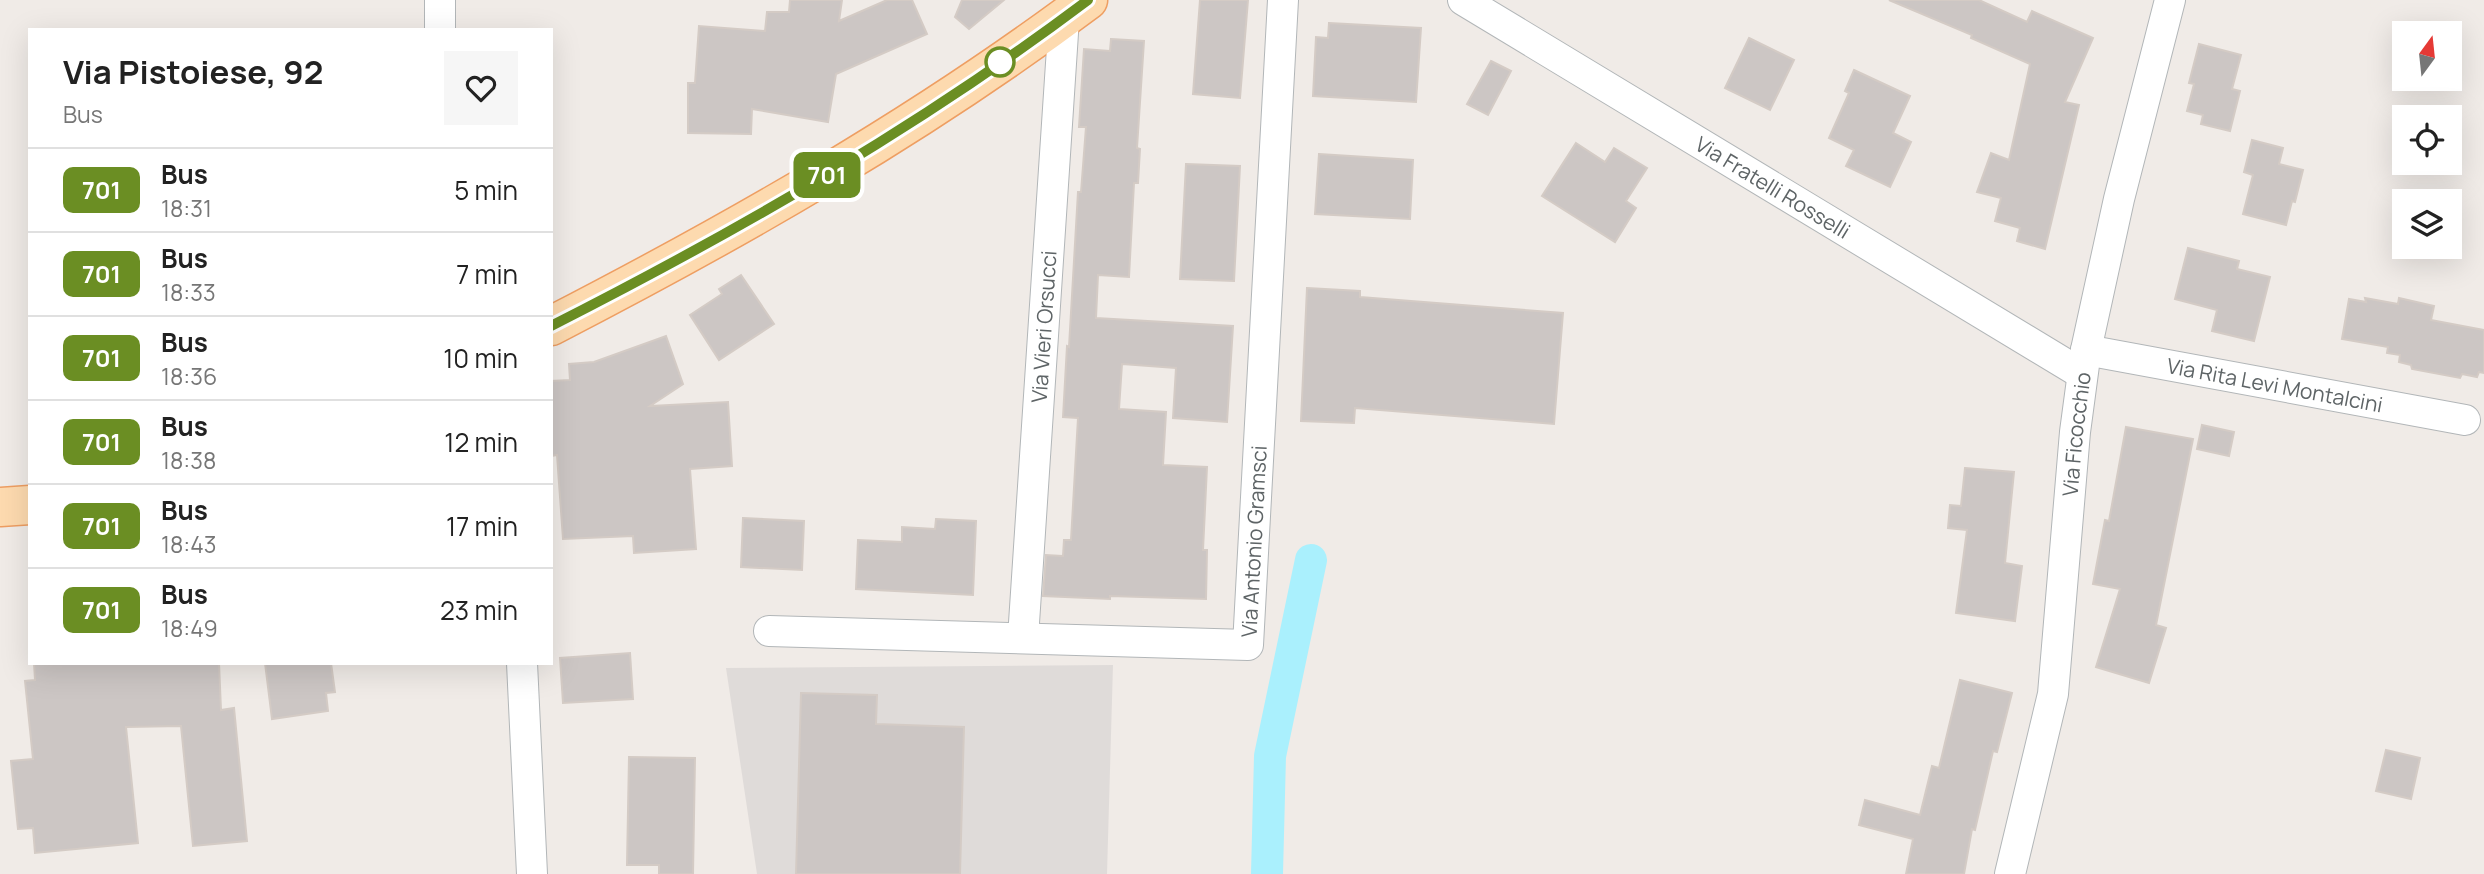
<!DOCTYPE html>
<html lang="it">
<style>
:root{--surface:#fff;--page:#f6f6f6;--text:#222;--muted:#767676;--line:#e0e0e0}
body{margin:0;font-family:Manrope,sans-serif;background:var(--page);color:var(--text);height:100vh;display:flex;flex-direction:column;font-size:26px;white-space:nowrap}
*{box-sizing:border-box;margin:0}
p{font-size:23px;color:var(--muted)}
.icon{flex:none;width:38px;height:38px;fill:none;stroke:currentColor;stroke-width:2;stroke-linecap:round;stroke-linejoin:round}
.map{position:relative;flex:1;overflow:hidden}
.panel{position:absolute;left:28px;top:28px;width:525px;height:637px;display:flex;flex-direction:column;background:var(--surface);border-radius:0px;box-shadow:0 7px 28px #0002}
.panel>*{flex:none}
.badge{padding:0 14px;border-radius:10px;font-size:24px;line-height:46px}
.needle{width:46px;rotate:15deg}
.controls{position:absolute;left:2392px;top:21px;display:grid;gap:14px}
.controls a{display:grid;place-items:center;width:70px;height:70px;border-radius:0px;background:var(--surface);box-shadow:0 7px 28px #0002;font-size:35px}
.map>.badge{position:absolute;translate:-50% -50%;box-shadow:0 0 0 4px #fff}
.round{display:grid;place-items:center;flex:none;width:74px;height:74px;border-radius:0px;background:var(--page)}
.headline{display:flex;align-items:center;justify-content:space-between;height:119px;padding:0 35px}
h1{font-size:33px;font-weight:700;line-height:52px}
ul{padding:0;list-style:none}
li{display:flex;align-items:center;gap:21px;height:84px;padding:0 35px;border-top:2px solid var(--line)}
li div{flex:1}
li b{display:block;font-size:26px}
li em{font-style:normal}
li .badge{min-width:77px;font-weight:700;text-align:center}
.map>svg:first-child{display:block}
.industrial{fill:#dfdbd9}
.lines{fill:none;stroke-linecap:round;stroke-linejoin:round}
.canal{stroke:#aaf0fd;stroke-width:32}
.building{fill:#ccc6c4;stroke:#d4cbc5;stroke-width:2}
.street-casing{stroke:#b2b6b8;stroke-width:32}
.primary-casing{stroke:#ee9e62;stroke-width:41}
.street{stroke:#fff;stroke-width:30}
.primary{stroke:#fddaaf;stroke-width:38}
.line-casing{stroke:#fff;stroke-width:16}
.line{stroke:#6b8e23;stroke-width:10}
.stop-dot{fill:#fff;stroke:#6b8e23;stroke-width:3.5}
.labels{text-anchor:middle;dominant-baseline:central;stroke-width:6;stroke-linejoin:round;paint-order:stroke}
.street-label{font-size:21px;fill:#5e6466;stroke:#fff}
</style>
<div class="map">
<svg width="2484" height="874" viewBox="0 0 2484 874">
<rect width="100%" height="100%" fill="#f0ebe7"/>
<polygon class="industrial" points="1113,665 1107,874 757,874 726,668"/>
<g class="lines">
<polyline class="canal" points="1267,874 1270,756 1311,560"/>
</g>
<g class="building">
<polygon points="790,0 842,0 839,21 887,0 912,0 927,34 836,74 828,122 752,109 751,134 688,133 688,83 695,83 699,26 765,31 767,12 789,12"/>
<polygon points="962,0 1004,0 969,29 955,17"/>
<polygon points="1200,0 1248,0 1240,98 1193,94"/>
<polygon points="1889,0 1979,0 2027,22 2032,11 2093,38 2065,102 2079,105 2045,249 2017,241 2020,228 1995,221 2001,198 1977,192 1991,153 2009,160 2030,64 1971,38 1972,35"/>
<polygon points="1329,23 1421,28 1416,102 1313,96 1316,37 1328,38"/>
<polygon points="1749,38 1794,60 1770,110 1725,88"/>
<polygon points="1111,39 1144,41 1137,148 1140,149 1138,183 1134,183 1129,277 1098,275 1096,318 1233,326 1227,422 1173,418 1176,368 1122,364 1119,409 1166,412 1163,465 1207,467 1203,550 1207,550 1206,599 1110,596 1110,599 1043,596 1046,555 1063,556 1064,540 1071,540 1078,418 1063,417 1067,346 1069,347 1078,192 1081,192 1086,127 1079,127 1084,49 1110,51"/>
<polygon points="2199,44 2241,55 2232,89 2240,91 2230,131 2201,124 2203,115 2187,111 2194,84 2189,83"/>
<polygon points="1491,61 1511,71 1488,115 1467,104"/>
<polygon points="1854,70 1910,96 1893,133 1911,142 1890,187 1846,166 1854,150 1829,138 1849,93 1845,91"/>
<polygon points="2252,140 2283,148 2279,164 2303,170 2295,202 2292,201 2286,225 2243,214 2253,175 2244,172"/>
<polygon points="1576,143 1605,162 1614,148 1647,168 1626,201 1636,208 1615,242 1542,196"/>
<polygon points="1319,154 1413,160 1410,219 1315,214"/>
<polygon points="1186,164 1240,166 1234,281 1180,279"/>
<polygon points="2188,248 2239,261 2237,269 2270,277 2254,341 2212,331 2217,310 2175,299"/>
<polygon points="741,275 774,324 719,360 690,315 722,294 719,289"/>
<polygon points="1307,288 1360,291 1360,297 1563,313 1554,424 1355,408 1354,423 1301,421"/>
<polygon points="2365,298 2398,304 2399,298 2434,306 2431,320 2484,330 2484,373 2479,372 2477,377 2462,374 2460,378 2412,369 2411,365 2399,362 2400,355 2387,353 2388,347 2342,339 2349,299 2366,302"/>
<polygon points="666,336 683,384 650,406 728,402 732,466 690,469 696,549 634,553 633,536 563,539 557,455 551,456 551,381 570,380 569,364 594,362"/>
<polygon points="2202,425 2234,432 2229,456 2197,449"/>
<polygon points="2126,427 2193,439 2156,625 2166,628 2149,683 2096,667 2120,589 2093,584 2105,520 2109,521"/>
<polygon points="1965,468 2014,472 2005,563 2022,566 2015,621 1956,613 1967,530 1948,528 1950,505 1961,506"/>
<polygon points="743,518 804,521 802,570 741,567"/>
<polygon points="936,519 976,521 973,595 856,589 858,540 902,542 902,527 935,529"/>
<polygon points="630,653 633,699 563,703 560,658"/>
<polygon points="34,663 219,663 221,710 234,708 247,841 193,846 181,726 126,727 138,843 35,853 33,828 18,829 11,761 33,759 25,681 35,680"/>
<polygon points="265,663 331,663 335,692 326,693 328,711 272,719"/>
<polygon points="1960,680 2012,693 1997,752 1993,751 1975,830 1972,829 1964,874 1906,874 1913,839 1859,825 1865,800 1920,815 1932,766 1939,768"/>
<polygon points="801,693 877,695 876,724 964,727 960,874 796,874"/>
<polygon points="2386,750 2420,758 2411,799 2376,791"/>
<polygon points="629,757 695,758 693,874 659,874 659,865 627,865"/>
</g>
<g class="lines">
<defs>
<g id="street">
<polyline points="440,0 440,30"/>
<path id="s1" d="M1463,0L2082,374"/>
<path id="s2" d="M2086,350L2465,420"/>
<path id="s3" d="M769,631L1248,645L1283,0"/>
<path id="s4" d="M1023,638L1064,18"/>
<polyline points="522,663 532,874"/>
<path id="s5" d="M2010,874L2053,694L2075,432L2086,350L2119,199L2170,0"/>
</g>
<g id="primary">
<path d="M551,326C737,230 920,126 1088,0"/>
<polyline points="0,507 30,505"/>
</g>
</defs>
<use href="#street" class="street-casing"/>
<use href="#primary" class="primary-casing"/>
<use href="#street" class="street"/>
<use href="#primary" class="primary"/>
</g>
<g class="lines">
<defs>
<path id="line" d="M551,326C738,231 921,126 1088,0"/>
</defs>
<use href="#line" class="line-casing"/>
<use href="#line" class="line"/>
</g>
<circle class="stop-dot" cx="1000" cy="62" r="14"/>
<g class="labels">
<g class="street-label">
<text stroke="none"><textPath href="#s1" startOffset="362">Via Fratelli Rosselli</textPath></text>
<text stroke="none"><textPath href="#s4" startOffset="312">Via Vieri Orsucci</textPath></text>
<text stroke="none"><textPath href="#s2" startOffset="192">Via Rita Levi Montalcini</textPath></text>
<text stroke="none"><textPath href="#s5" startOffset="446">Via Ficocchio</textPath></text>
<text stroke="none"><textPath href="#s3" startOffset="583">Via Antonio Gramsci</textPath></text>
</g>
</g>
</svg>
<div class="controls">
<a><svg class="needle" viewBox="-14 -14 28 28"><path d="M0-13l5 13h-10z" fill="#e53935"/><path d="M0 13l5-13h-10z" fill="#767676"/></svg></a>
<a><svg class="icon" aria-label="locate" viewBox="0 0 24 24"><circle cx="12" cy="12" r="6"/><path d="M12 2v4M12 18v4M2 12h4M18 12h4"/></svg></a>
<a><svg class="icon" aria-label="layers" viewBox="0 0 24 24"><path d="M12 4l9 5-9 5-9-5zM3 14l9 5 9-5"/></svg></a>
</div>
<b class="badge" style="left:827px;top:175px;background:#6b8e23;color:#fff">701</b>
<section class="panel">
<div class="headline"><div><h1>Via Pistoiese, 92</h1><p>Bus</p></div><a class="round"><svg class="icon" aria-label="heart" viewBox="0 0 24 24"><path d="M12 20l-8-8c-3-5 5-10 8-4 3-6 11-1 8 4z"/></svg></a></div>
<ul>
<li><span class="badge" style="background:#6b8e23;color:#fff">701</span><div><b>Bus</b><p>18:31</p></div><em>5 min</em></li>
<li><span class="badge" style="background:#6b8e23;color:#fff">701</span><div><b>Bus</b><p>18:33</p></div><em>7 min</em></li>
<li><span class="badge" style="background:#6b8e23;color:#fff">701</span><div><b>Bus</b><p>18:36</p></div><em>10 min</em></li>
<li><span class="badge" style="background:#6b8e23;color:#fff">701</span><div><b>Bus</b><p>18:38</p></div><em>12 min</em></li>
<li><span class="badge" style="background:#6b8e23;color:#fff">701</span><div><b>Bus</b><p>18:43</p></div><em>17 min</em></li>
<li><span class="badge" style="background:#6b8e23;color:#fff">701</span><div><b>Bus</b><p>18:49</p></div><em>23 min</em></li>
</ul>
</section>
</div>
